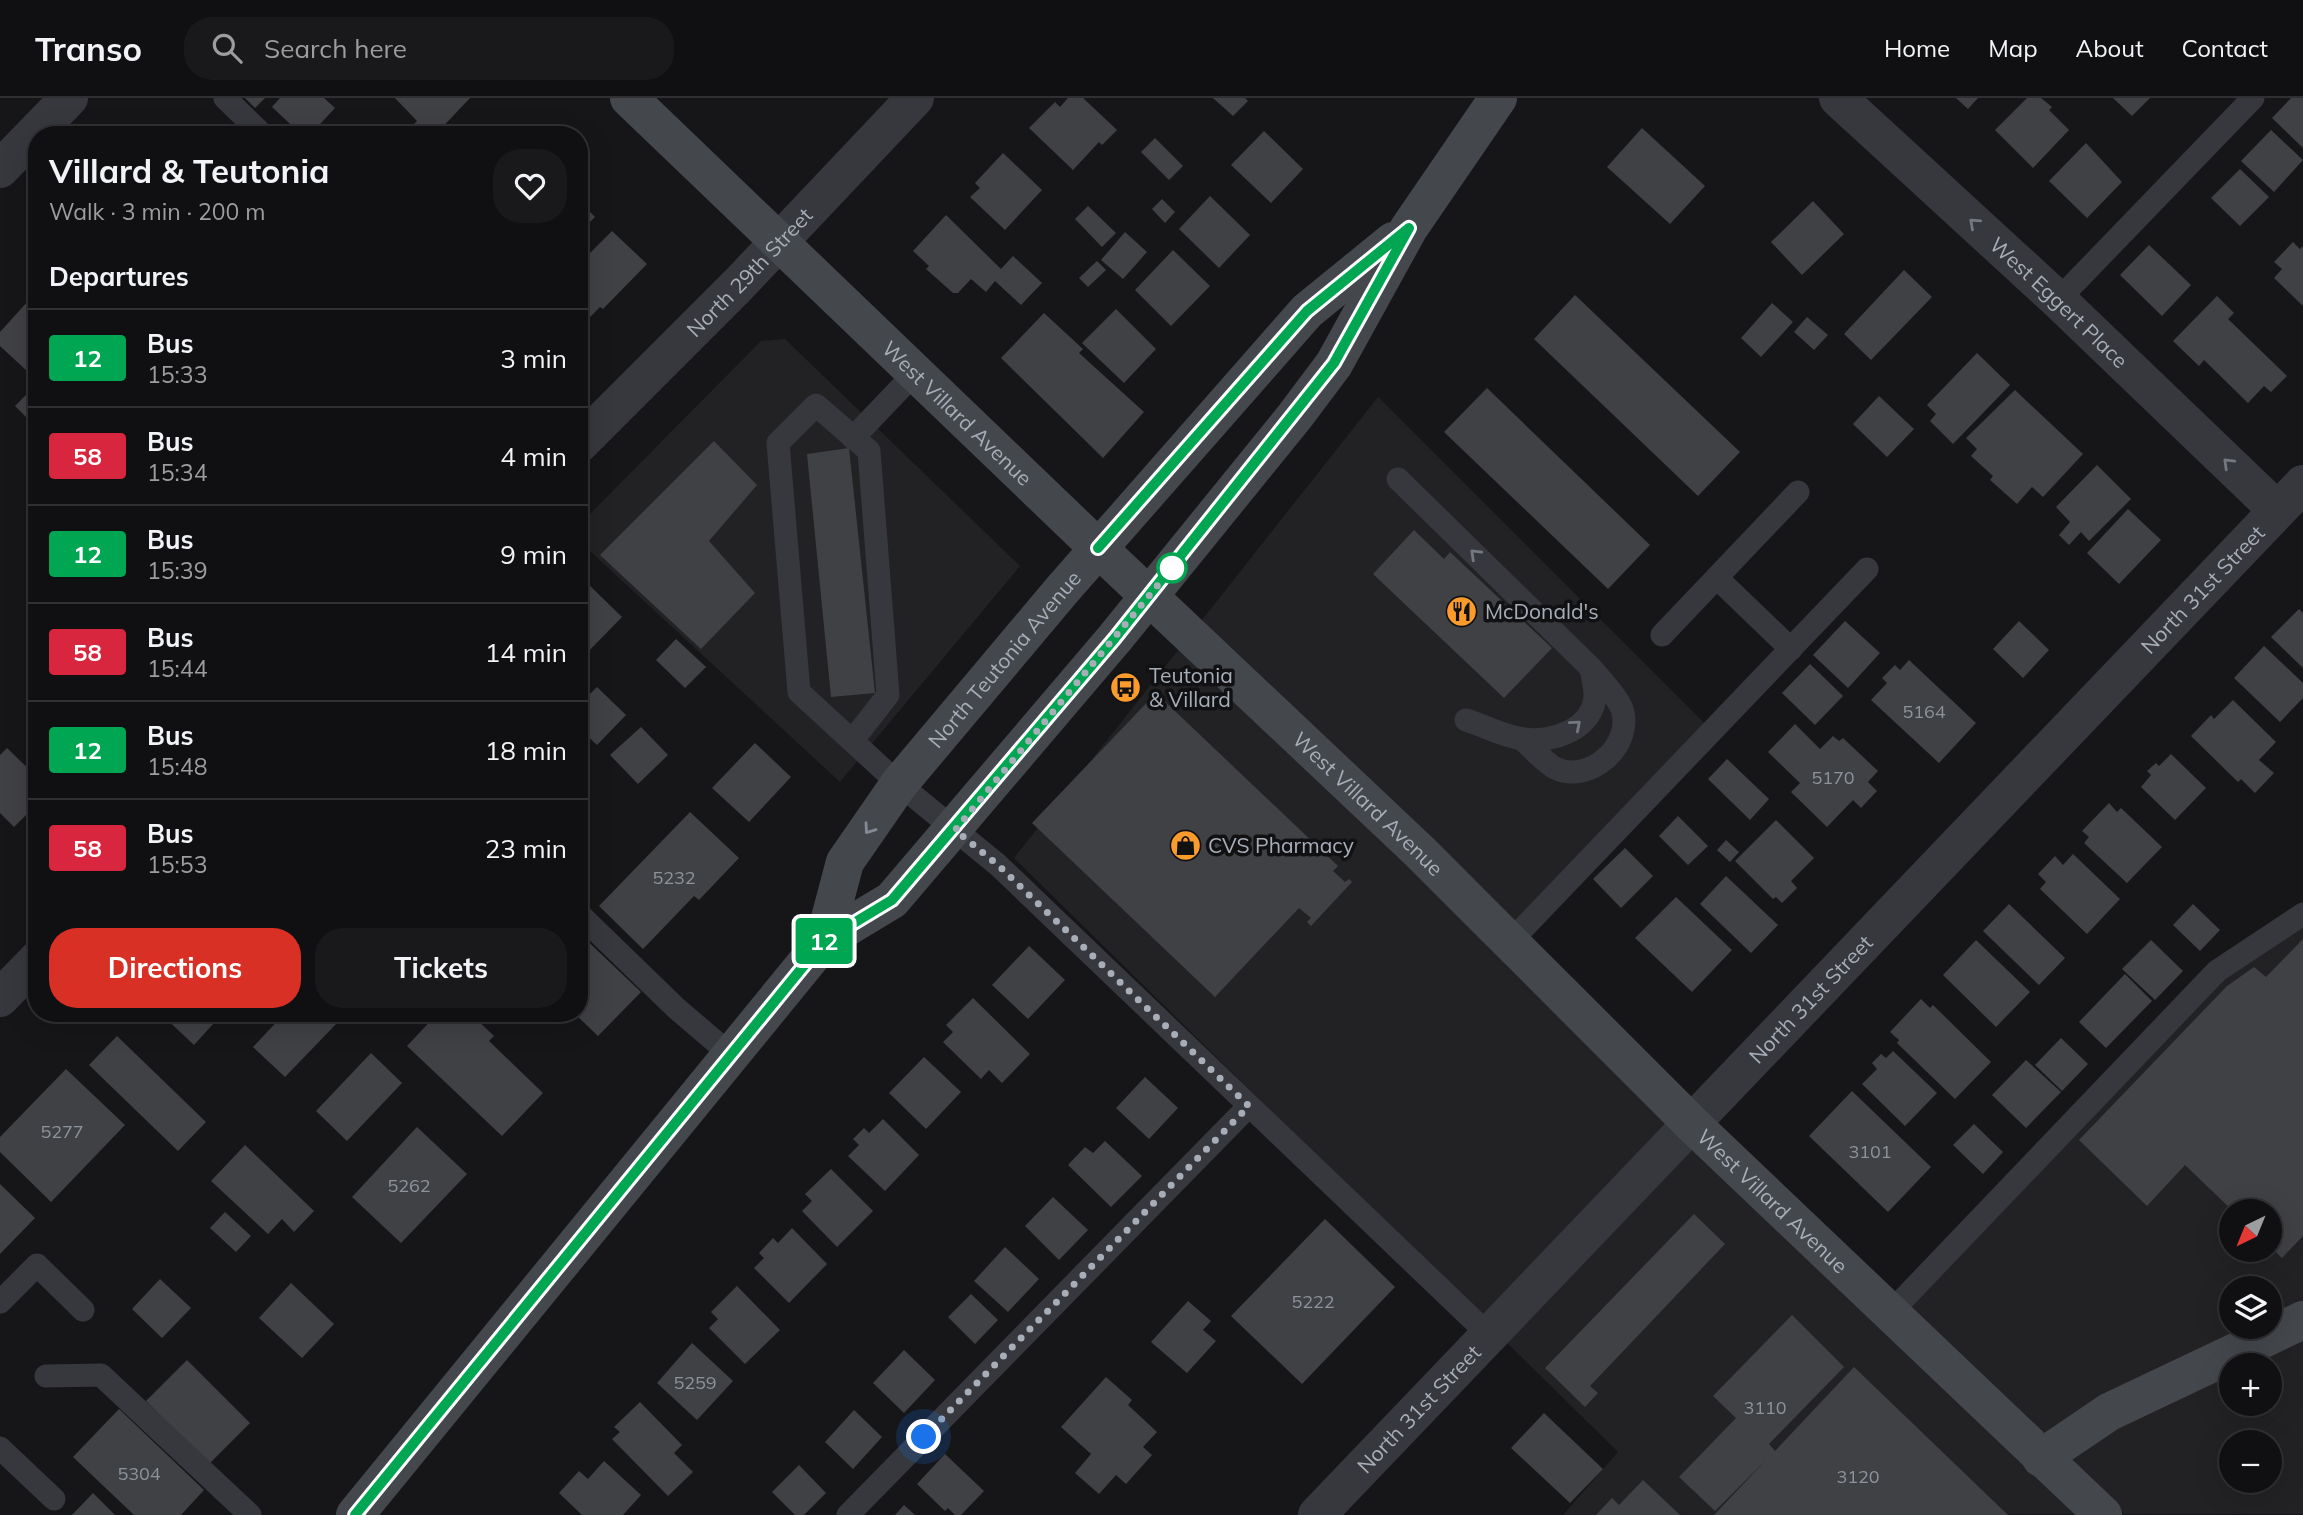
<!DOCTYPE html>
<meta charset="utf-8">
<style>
:root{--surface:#101012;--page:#19191b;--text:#f1f3f6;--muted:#9c9d9f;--line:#303032;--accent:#d93025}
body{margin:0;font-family:Mulish,sans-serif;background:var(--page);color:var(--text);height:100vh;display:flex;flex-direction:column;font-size:26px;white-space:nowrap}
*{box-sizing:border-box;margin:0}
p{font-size:23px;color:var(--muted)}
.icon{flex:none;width:38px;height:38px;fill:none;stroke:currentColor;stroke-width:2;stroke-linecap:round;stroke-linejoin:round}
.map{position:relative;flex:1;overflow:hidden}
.drawer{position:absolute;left:28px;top:28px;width:560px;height:896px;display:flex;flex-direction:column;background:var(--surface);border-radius:28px;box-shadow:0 7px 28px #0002,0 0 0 2px var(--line)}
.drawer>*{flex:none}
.badge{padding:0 14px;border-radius:5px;font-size:24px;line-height:46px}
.needle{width:46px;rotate:223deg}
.buttons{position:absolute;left:2219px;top:1101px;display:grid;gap:14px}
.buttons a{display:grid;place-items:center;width:63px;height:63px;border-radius:50%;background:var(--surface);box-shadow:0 7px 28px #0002,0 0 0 2px var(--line);font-size:35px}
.you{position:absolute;width:35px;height:35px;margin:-18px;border:5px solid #fff;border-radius:50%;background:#1a73e8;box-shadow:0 0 0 10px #1a73e833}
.map>.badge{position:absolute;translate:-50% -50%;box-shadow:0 0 0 4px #fff}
h2{padding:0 21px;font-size:26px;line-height:63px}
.round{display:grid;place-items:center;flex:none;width:74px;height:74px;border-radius:28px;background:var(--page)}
.overview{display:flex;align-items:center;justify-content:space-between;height:119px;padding:0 21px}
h1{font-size:33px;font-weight:700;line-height:52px}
.primary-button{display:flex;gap:14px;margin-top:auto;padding:14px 21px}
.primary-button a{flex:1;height:80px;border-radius:28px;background:var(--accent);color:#fff;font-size:28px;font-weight:700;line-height:80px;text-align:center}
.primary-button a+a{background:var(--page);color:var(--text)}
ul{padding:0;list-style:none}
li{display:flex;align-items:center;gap:21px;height:98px;padding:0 21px;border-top:2px solid var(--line)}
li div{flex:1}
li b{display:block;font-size:26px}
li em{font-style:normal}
li .badge{min-width:77px;font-weight:700;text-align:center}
header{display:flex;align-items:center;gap:42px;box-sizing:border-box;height:98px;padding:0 35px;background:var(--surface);border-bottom:2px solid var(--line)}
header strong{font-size:33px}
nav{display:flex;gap:38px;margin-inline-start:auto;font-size:24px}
.search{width:490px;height:63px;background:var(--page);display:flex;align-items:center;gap:18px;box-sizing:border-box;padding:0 24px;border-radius:28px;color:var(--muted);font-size:26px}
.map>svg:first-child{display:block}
.built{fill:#222225;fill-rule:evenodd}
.building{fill:#404145}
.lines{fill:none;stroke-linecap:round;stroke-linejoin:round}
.lane{stroke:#36383d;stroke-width:23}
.street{stroke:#36383d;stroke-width:38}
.secondary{stroke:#44484d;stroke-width:38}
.oneway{stroke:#747981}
.oneway2{stroke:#848a93}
.line-casing{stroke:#fff;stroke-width:16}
.line{stroke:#00a651;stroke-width:10}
.walk{stroke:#a7aeb8;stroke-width:7;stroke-dasharray:0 12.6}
.stop-dot{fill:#fff;stroke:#00a651;stroke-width:3.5}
.labels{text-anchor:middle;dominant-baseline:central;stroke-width:7;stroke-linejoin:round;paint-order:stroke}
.number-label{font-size:18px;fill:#8d939b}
.street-label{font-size:21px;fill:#a7aeb8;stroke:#111113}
.poi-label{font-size:21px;fill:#a7aeb8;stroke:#111113;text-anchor:start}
</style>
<header>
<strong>Transo</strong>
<div class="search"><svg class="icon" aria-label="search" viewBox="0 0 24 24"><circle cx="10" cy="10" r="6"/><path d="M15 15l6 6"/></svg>Search here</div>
<nav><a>Home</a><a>Map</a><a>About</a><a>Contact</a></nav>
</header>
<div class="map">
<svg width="2303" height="1417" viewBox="0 0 2303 1417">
<rect width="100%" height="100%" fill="#161618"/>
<g class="built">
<polygon points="785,241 1020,468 840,684 579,443 579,427 761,243"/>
<path d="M1378,299L1712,633L1510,843L1889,1214L2217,873L2303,816V1416L1563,1417L1618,1354L1014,760ZM2231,1113H2270V1152H2231ZM2231,1190H2270V1228H2231ZM2231,1267H2270V1306H2231ZM2231,1344H2270V1382H2231Z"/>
</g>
<g class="building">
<polygon points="245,0 265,0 255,10"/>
<polygon points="280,0 324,0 335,10 310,37 302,37 272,9"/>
<polygon points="395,0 470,0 435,37 424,37 413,27 417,23"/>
<polygon points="1068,0 1083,0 1117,32 1102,47 1099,44 1073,72 1029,30 1055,4 1060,9"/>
<polygon points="1213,0 1245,0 1248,3 1233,18"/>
<polygon points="1956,0 1978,0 1968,11"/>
<polygon points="2027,0 2041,0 2052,9 2049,12 2069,32 2033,70 1995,32"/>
<polygon points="2113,0 2150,0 2132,18"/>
<polygon points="2291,0 2303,0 2303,50 2272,20"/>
<polygon points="202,26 213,37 192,37"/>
<polygon points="487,26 497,37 476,37"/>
<polygon points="1642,30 1705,88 1670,126 1607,69"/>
<polygon points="2271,32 2303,62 2274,94 2241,63"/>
<polygon points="1264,33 1303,71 1271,105 1231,67"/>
<polygon points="1155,40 1183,68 1169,82 1141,54"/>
<polygon points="2086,45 2122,84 2087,120 2049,83"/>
<polygon points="1003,55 1042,92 1005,132 970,99 980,90 975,85"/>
<polygon points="2240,71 2269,99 2240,128 2211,100"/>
<polygon points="1210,98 1250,137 1219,170 1179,131"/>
<polygon points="1162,101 1175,114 1165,125 1152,111"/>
<polygon points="579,103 595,119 579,135"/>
<polygon points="1813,103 1844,136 1802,177 1771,144"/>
<polygon points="1088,108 1116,135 1102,149 1075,121"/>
<polygon points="946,117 1001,171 1013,158 1042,185 1021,207 995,183 986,194 971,181 958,195 953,195 926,171 929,168 913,153"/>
<polygon points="612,133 647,166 603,211 600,209 590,219 579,208 579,166"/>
<polygon points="1125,134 1147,154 1123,181 1101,162"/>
<polygon points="2293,144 2300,151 2303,148 2303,208 2274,180 2282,171 2274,164"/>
<polygon points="2149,147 2191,187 2162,218 2120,177"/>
<polygon points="1173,152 1210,188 1171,228 1135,192"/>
<polygon points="1097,163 1106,172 1088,189 1079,180"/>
<polygon points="1904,172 1932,199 1871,262 1844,236"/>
<polygon points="1575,197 1740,354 1698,398 1534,241"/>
<polygon points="2217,198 2234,215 2228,221 2287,278 2271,294 2264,288 2248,305 2204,262 2199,268 2173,243"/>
<polygon points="29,202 37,210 37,262 27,273 0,248 0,234"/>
<polygon points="1772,205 1793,224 1761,259 1741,240"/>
<polygon points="1116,211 1156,251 1124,285 1082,245"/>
<polygon points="1044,215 1083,251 1079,255 1144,314 1103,360 1001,260"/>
<polygon points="1807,219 1828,237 1814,252 1794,234"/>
<polygon points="1977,255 2010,287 1953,346 1930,323 1936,316 1927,307"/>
<polygon points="35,288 37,290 37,330 15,308"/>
<polygon points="1487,290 1650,447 1608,491 1444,334"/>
<polygon points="2015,292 2083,356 2043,399 2032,389 2017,406 1990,382 1993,378 1971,358 1977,351 1966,340"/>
<polygon points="1879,298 1914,331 1887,359 1853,326"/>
<polygon points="714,343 757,387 709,443 755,495 701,551 600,457"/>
<polygon points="849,350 875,595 831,599 807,356"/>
<polygon points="2097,367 2131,401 2089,443 2081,434 2069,447 2059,437 2070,424 2056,409"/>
<polygon points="2128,411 2161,442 2119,486 2087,455"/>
<polygon points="1414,432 1444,461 1450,454 1552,550 1504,600 1373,476"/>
<polygon points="586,484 622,519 579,563 579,491"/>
<polygon points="2299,511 2303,515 2303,570 2271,539"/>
<polygon points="1845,523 1880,555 1848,590 1813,557"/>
<polygon points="2019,523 2049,552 2023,580 1993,551"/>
<polygon points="676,541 706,569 685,590 656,562"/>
<polygon points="2264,548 2303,585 2303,600 2280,624 2234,580"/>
<polygon points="1909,562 1976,625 1939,665 1871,602 1887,585 1882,580 1895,567 1900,572"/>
<polygon points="1810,566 1843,598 1815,627 1782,595"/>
<polygon points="597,589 626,617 597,647 579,630 579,607"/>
<polygon points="1156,595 1338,768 1333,773 1345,784 1349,781 1352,784 1311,828 1307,824 1311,820 1299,810 1215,899 1032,725"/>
<polygon points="2233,602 2276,644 2259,662 2274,675 2255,695 2241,681 2238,684 2191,638 2211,617 2214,621"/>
<polygon points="37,604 37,623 27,614"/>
<polygon points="1795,626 1820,651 1833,638 1839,643 1843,640 1878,673 1868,684 1877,693 1861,710 1853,702 1827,729 1791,694 1800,685 1768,654"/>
<polygon points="641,629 668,657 638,686 610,657"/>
<polygon points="755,645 791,679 749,724 712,690"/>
<polygon points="7,650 37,679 37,706 14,729 0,715 0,657"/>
<polygon points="2171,656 2206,690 2175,722 2141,689 2151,677 2147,673 2156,665 2159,668"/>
<polygon points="1727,661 1769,701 1750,722 1708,681"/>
<polygon points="2109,705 2117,714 2121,710 2162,749 2127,785 2084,745 2089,739 2082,733"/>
<polygon points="690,714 739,760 699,802 694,798 643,851 599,808"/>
<polygon points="1678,718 1708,748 1688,767 1659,738"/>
<polygon points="1776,722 1814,760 1791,783 1797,790 1782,805 1776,799 1773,801 1735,763"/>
<polygon points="1726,742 1739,754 1730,764 1717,752"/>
<polygon points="1625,750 1653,778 1621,810 1593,781"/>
<polygon points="2073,756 2120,801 2087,836 2040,791 2046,784 2038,776 2055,758 2063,767"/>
<polygon points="1726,778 1778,827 1751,855 1700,806"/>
<polygon points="1676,799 1732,852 1692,894 1635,840"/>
<polygon points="2009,806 2065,860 2039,887 1983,833"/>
<polygon points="2193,806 2220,832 2200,853 2173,827"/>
<polygon points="579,835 641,894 598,938 574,915 579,915"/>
<polygon points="2303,841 2303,1138 2282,1160 2270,1148 2270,1113 2233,1113 2185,1067 2147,1108 2079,1042 2227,888 2254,869 2266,879"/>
<polygon points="1976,842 2030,894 1996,929 1943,877"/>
<polygon points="2151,842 2183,873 2155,902 2122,871"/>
<polygon points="1029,848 1065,882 1028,921 992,887"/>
<polygon points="2125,876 2152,903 2106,950 2079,924"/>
<polygon points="973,900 1030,956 1002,985 989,972 981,981 943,944 953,934 946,927"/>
<polygon points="1921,901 1930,910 1933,907 1991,964 1955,1001 1897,945 1899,942 1890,934"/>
<polygon points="160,915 223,915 194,947"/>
<polygon points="285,915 329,915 338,924 285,979 253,949"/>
<polygon points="438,915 470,915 494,938 489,943 543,995 502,1038 407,948"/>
<polygon points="117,938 206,1024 178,1053 89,967"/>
<polygon points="2061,940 2088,966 2062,993 2035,967"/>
<polygon points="1893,953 1937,995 1905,1028 1862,986 1877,971 1872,965 1881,956 1886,960"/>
<polygon points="371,955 402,985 347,1043 316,1013"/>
<polygon points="924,959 961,994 926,1031 889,995"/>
<polygon points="2026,962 2061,994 2026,1030 1992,997"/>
<polygon points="66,971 125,1027 51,1104 0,1054 0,1039"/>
<polygon points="1145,979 1178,1010 1149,1041 1116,1010"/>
<polygon points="1852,993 1931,1069 1888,1114 1809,1038"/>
<polygon points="883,1021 919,1057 885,1093 848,1058 859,1047 853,1041 864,1030 869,1035"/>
<polygon points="1974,1026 2003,1054 1983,1076 1953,1047"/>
<polygon points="417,1029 467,1076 401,1145 352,1099"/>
<polygon points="1105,1043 1142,1078 1111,1109 1068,1067 1085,1049 1093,1055"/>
<polygon points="245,1047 314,1113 294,1134 282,1121 268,1136 211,1083"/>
<polygon points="831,1071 873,1113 837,1149 802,1113 812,1103 805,1096"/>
<polygon points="0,1086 35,1120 0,1156"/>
<polygon points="1053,1099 1088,1132 1059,1162 1025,1128"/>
<polygon points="225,1114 251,1138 236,1154 210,1130"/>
<polygon points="1694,1116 1725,1146 1590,1288 1598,1295 1585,1309 1545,1270"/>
<polygon points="1325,1121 1395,1189 1302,1286 1231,1218"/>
<polygon points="792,1130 827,1166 789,1205 754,1170 764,1160 759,1155 773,1140 778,1145"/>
<polygon points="1005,1149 1039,1181 1008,1214 974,1183"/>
<polygon points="160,1181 191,1210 162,1240 132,1211"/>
<polygon points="291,1185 334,1226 302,1260 259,1220"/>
<polygon points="737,1188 780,1232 745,1266 709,1230 718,1221 711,1214"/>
<polygon points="971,1196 998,1222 975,1246 948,1219"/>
<polygon points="1188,1203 1211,1223 1203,1232 1216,1243 1187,1275 1151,1244"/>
<polygon points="1792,1217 1844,1269 1769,1346 1775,1353 1854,1269 2008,1417 1714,1417 1766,1362 1715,1413 1679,1379 1736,1320 1713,1298"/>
<polygon points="692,1245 733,1283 697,1322 657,1285"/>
<polygon points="904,1252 935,1282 904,1315 873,1285"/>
<polygon points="187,1262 250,1325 209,1366 146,1303"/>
<polygon points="1106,1279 1132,1302 1128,1307 1157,1334 1143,1349 1152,1357 1126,1386 1116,1377 1099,1396 1075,1375 1091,1356 1061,1329"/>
<polygon points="640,1304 682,1347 674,1355 693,1374 668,1398 612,1341 620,1334 614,1329"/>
<polygon points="119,1311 204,1392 181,1417 134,1417 73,1359"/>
<polygon points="854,1312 882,1339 853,1371 825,1344"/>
<polygon points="1544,1315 1603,1371 1570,1405 1511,1350"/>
<polygon points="945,1356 984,1393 961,1417 955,1417 948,1410 945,1413 917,1386"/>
<polygon points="604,1363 641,1397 623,1417 582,1417 559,1395 579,1373 588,1381"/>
<polygon points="799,1367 826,1395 804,1417 795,1417 772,1394"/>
<polygon points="1643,1382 1680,1417 1596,1417 1612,1400 1619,1407"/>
<polygon points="93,1395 115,1417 72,1417"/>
<polygon points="904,1407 915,1417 895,1417"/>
</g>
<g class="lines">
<g class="lane">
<polyline points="225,0 263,37"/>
<polyline points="2058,202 2253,0"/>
<polyline points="853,340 915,275"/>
<path d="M1398,381L1591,570C1592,578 1595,588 1595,597C1594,631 1552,645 1524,641C1505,639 1485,628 1466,622"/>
<polyline points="1717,480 1791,551"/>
<polyline points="1662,537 1798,394"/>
<path d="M1522,641C1532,650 1544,664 1555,670C1589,687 1634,647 1622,611C1617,598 1601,582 1592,571"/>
<polyline points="852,643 888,597 869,353 816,307 778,345 799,594 899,686 998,767 1490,1238"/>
<polyline points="579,816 676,910 731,957"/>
<polyline points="1510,844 1867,471"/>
<polyline points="0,1204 37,1167 83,1212"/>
<polyline points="1890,1215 2217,873 2303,816"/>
<polyline points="46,1278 101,1277 250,1417"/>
<polyline points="0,1350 54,1401"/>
<polyline points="848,1417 1249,1008"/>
</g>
<g class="street">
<path id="s1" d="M1838,0L2058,202L2277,412"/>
<polyline points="0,71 69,0"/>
<path id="s2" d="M579,346L739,186L915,0"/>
<polyline points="0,900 37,862"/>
<path id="s3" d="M1317,1417L2303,386"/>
</g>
<g class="secondary">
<path id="s4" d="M629,0L1098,450L1420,754L1693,1027L2103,1417"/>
<path id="s5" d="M824,843L845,764L899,686L1062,492L1307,213L1393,143"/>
<polyline points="2041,1360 2109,1314 2303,1222"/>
<polyline points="355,1417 824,843 892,802 1115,540 1295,318 1334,266 1409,130 1498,0"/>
</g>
</g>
<defs><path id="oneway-chevron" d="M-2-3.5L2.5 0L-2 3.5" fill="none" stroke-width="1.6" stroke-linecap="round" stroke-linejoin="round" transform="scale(1.75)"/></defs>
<g class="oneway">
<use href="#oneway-chevron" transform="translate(1974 125) rotate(-138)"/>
<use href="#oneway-chevron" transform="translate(2228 365) rotate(-136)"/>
<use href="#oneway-chevron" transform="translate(1475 456) rotate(-136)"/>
<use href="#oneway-chevron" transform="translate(1576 627) rotate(-41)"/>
</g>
<use class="oneway2" href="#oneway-chevron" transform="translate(869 731) rotate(125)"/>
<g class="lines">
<defs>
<polyline id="line" points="355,1417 824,843 892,802 1115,540 1334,265 1409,130 1307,213 1098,450"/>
</defs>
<use href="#line" class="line-casing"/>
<use href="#line" class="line"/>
<polyline class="walk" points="924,1339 1249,1008 998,767 955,732 1172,470"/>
</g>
<defs>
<symbol id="restaurant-disc" viewBox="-11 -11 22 22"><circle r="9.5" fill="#fa9b2b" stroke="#111113"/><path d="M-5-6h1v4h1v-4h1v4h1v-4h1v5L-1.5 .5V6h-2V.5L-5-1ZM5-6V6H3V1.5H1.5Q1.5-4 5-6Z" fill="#111"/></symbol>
<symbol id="bus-disc" viewBox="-11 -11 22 22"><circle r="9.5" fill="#fa9b2b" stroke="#111113"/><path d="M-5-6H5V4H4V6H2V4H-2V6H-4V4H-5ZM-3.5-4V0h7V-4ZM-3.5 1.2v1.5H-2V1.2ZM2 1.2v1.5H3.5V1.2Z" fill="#111"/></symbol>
<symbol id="shop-disc" viewBox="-11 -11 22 22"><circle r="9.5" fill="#fa9b2b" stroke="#111113"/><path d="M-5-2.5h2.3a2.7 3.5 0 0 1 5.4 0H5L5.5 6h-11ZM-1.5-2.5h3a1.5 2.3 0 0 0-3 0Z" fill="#111"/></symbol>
</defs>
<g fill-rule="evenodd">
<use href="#restaurant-disc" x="1444" y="496" width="35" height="35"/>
<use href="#bus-disc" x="1108" y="572" width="35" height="35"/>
<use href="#shop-disc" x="1168" y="730" width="35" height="35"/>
</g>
<circle class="stop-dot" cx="1172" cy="470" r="14"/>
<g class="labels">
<g class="number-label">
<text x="1924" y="613">5164</text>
<text x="1833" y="679">5170</text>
<text x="674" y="779">5232</text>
<text x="62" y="1033">5277</text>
<text x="1870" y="1053">3101</text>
<text x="409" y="1087">5262</text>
<text x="1313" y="1203">5222</text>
<text x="695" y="1284">5259</text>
<text x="1765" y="1309">3110</text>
<text x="139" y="1375">5304</text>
<text x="1858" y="1378">3120</text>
</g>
<g class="street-label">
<text stroke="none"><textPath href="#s2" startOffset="242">North 29th Street</textPath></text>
<text stroke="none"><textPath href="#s1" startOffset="301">West Eggert Place</textPath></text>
<text stroke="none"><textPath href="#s4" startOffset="455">West Villard Avenue</textPath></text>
<text stroke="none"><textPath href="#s3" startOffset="1281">North 31st Street</textPath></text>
<text stroke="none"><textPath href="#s5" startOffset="340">North Teutonia Avenue</textPath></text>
<text stroke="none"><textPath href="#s4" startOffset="1022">West Villard Avenue</textPath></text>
<text stroke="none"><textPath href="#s3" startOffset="714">North 31st Street</textPath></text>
<text stroke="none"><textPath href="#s4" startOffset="1589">West Villard Avenue</textPath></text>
<text stroke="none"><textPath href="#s3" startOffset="147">North 31st Street</textPath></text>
</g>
<g class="poi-label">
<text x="1485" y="513">McDonald's</text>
<text x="1149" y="577">Teutonia<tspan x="1149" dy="24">&amp; Villard</tspan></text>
<text x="1208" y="747">CVS Pharmacy</text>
</g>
</g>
</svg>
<div class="buttons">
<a><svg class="needle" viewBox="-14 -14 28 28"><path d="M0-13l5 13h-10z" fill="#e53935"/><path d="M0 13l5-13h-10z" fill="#9c9d9f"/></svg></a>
<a><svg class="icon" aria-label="layers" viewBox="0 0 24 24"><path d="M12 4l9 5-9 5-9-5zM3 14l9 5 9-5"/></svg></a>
<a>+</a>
<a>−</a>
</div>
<div class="you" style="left:924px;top:1339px"></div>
<b class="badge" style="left:824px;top:843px;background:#00a651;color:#fff">12</b>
<section class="drawer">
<div class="overview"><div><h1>Villard &amp; Teutonia</h1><p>Walk · 3 min · 200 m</p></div><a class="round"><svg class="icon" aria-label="heart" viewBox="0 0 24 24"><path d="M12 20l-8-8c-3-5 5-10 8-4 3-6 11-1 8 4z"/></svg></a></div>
<h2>Departures</h2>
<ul>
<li><span class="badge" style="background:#00a651;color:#fff">12</span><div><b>Bus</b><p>15:33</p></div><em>3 min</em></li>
<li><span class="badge" style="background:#d7263d;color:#fff">58</span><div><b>Bus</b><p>15:34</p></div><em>4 min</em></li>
<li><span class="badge" style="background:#00a651;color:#fff">12</span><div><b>Bus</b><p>15:39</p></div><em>9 min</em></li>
<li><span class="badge" style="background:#d7263d;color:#fff">58</span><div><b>Bus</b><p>15:44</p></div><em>14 min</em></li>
<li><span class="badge" style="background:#00a651;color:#fff">12</span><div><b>Bus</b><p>15:48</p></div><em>18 min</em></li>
<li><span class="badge" style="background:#d7263d;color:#fff">58</span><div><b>Bus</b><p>15:53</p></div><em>23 min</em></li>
</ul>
<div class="primary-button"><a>Directions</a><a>Tickets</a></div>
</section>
</div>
